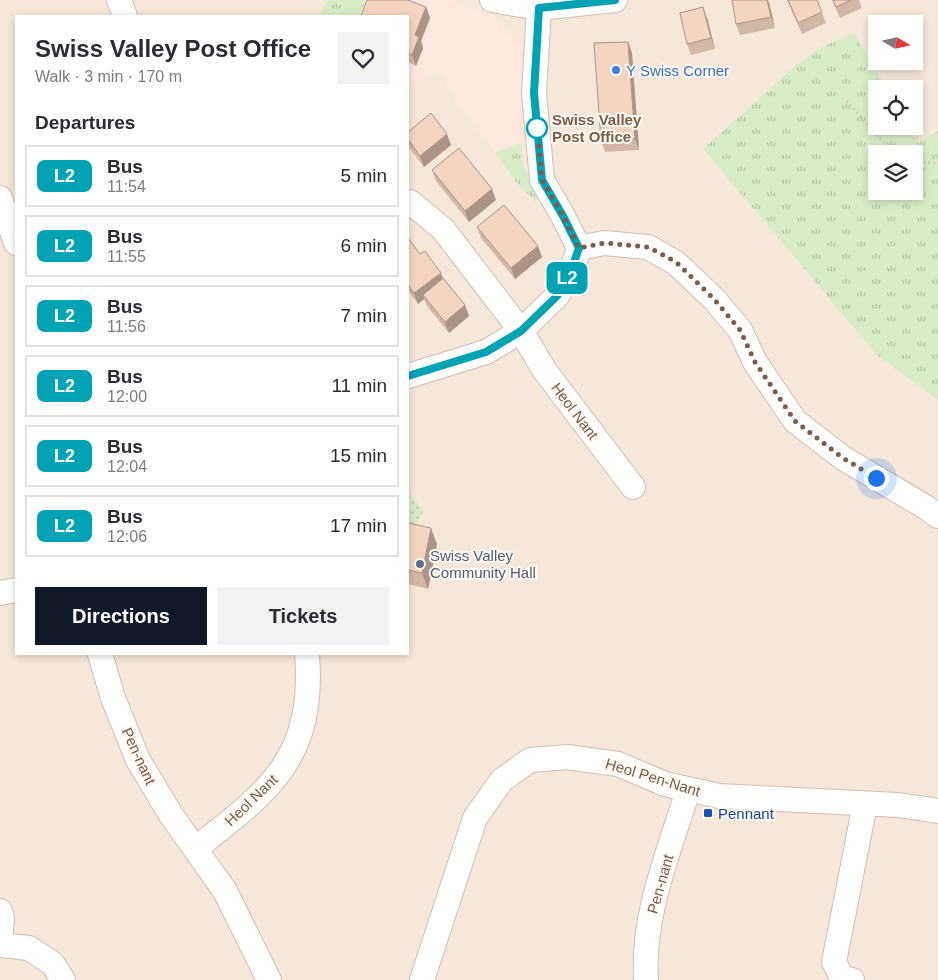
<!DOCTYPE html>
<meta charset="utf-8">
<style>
:root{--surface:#fff;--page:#f2f2f3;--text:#2b2b33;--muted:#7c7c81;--line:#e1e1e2;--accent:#111827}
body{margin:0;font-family:Helvetica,sans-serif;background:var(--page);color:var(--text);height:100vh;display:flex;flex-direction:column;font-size:19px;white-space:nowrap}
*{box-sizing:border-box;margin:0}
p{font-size:16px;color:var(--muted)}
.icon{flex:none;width:28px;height:28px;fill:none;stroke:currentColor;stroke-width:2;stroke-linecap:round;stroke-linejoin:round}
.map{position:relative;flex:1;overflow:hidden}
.details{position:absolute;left:15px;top:15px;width:394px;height:640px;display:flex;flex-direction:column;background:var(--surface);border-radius:0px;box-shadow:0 2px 8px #0003}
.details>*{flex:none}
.badge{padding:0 10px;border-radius:8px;font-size:18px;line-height:32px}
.needle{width:32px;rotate:99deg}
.fabs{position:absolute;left:868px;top:15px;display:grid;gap:10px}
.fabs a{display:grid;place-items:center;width:55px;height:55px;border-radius:0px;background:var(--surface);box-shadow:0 2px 8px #0003;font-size:25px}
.you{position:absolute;width:25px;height:25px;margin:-12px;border:4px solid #fff;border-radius:50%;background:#1a73e8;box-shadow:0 0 0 8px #1a73e833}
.map>.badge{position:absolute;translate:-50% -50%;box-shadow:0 0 0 2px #fff}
h2{padding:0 20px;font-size:19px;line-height:45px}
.round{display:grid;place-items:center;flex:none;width:52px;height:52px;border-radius:0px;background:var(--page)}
.head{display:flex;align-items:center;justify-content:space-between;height:85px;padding:0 20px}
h1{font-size:24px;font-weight:800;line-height:38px}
.cta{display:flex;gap:10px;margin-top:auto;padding:10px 20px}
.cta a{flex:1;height:58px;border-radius:0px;background:var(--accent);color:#fff;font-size:20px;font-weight:800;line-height:58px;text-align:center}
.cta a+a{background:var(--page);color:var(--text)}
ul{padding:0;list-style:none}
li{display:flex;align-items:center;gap:15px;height:62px;margin:0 10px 8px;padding:0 10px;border:2px solid var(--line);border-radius:0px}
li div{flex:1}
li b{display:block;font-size:19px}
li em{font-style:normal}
li .badge{min-width:55px;font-weight:700;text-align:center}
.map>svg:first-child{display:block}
.residential{fill:#f5e8da;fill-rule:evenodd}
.commercial{fill:#fde8e0}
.grass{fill:url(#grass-tufts);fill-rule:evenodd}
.park{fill:url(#park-dots)}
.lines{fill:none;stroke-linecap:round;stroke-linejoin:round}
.minor-casing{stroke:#d1beb0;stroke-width:26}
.path{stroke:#d9b8a5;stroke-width:3;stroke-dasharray:1 4;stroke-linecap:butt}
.minor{stroke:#fff;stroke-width:24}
.wall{fill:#d1b7a8}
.shaded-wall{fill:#aa9588}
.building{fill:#f3d5c3;stroke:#aa9588}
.line-casing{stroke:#fff;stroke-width:11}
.line{stroke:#00a3b4;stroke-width:8}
.walk{stroke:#7a5c4d;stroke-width:5;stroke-dasharray:0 9}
.shop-dot{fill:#3f7fe0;stroke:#fffaf3;stroke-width:2}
.stop-dot{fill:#fff;stroke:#00a3b4;stroke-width:2.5}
.service-dot{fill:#5c6f8a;stroke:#fffaf3;stroke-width:2}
.transit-dot{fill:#1a4fb4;stroke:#fffaf3;stroke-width:2}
.labels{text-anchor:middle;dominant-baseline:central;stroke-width:4;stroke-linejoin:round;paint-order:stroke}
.shop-label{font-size:15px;fill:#366cbe;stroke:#fffaf3;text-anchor:start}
.stop-label{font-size:15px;font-weight:bold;fill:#7a5c4d;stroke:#fffaf3;text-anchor:start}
.street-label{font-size:15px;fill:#7a5c4d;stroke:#fffaf3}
.service-label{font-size:15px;fill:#4e5e75;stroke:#fffaf3;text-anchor:start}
.transit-label{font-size:15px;fill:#164399;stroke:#fffaf3;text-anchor:start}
</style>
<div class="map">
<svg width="938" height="980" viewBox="0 0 938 980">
<defs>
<pattern id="grass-tufts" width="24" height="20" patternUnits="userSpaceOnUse" patternTransform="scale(1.25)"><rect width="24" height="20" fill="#d8ecc9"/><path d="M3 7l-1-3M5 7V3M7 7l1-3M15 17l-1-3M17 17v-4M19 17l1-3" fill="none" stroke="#b4c2a5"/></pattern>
<pattern id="park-dots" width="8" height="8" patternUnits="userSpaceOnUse" patternTransform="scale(1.25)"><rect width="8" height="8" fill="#d8ecc9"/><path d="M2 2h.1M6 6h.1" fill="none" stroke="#b4c2a5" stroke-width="1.8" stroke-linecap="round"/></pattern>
</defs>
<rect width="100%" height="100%" fill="#fdf6ec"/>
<path class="residential" d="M0,0H938V980H0ZM16,16H408V654H16ZM876,24H914V61H876ZM876,89H914V126H876ZM876,154H914V191H876Z"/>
<polygon class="commercial" points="328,0 450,0 493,15 522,48 522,84 519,123 521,143 495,152 455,100 440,71 408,85 408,16 318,16"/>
<g class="grass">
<polygon points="328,0 365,0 360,16 318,16"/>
<path d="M854,33L887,89H876V126H908L918,143L938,131V400L877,355L703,149L795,66L820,48ZM876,154H914V191H876Z"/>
<polygon points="521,143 523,163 539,205 516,182 495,152"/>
</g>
<polygon class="park" points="408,490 423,512 408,538"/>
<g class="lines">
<defs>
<g id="minor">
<polyline points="119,0 125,16"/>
<polyline points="492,0 539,8 615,0"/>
<polyline points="0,198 16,243"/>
<polyline points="410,202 443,229 521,331 545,371 633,487"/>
<polyline points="579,248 604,243 648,247 676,263 714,299 740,330 755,362 795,421 843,458 927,508 938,516"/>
<polyline points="408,376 486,352 521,331 557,296 572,269 579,248 563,216 542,180 534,93 539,8"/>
<polyline points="0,593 16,590"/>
<polyline points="100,654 113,698 138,760 171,815 225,891 269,980"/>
<path d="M196,848C271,790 315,757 307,654"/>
<polyline points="0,911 2,918 0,940"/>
<polyline points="0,945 29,948 53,964 63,980"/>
<polyline points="422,980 475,818 502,780 530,760 567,757 618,764 665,784 719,796 898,805 938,811"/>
<path d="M646,980C642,914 669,852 688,790"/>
<polyline points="852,980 842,978 834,962 865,804"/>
</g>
</defs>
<use href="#minor" class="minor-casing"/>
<g class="path">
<polyline points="847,101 894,154"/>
<polyline points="914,161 935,163 938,161"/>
</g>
<use href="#minor" class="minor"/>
</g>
<g class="wall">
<polygon points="787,0 817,0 826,23 802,34"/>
<polygon points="832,0 859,0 862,8 840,18"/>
<polygon points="769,3 775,28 740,35 736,24"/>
<polygon points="426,7 430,18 421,41 423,48 416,66 408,62 408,16"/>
<polygon points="707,18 715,49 691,55 687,44"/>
<polygon points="628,42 632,53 639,150 605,152 601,141"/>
<polygon points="408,132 451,145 424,167 408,146"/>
<polygon points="432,170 496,200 469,222 436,181"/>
<polygon points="477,227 542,257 515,279 481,238"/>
<polygon points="408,238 420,254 443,278 465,305 469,316 449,333 427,306 424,299 418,304 408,290"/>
<polygon points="408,523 437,544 428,589 408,584"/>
</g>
<g class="shaded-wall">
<polygon points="767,0 768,0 769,3 775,28 771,17"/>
<polygon points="426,7 430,18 421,41 423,48 416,66 412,55 415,35"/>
<polygon points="703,7 707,18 715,49 711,38"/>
<polygon points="628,42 632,53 639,150 635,139"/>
<polygon points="447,134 451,145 424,167 420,156"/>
<polygon points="492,189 496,200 469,222 465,211"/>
<polygon points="538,246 542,257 515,279 511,268"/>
<polygon points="441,273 445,284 423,295 424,299 418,304 414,293"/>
<polygon points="465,305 469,316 449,333 445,322"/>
<polygon points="431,528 437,544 428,589 422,573"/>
</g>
<g class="building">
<polygon points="367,0 408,0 426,7 415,35 419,37 412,55 408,53 408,16 361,16"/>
<polygon points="732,0 767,0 771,17 736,24"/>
<polygon points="788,0 817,0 822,12 798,23"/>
<polygon points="833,0 851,0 836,7"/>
<polygon points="703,7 711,38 687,44 680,13"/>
<polygon points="628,42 635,139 601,141 594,43"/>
<polygon points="431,113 447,134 420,156 408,139 408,132"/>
<polygon points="459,148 492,189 465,211 432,170"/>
<polygon points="504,205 538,246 511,268 477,227"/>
<polygon points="408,238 420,254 425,251 441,273 414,293 408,285"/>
<polygon points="443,278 465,305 445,322 423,295"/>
<polygon points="408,523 431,528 422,573 408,570"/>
</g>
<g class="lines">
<defs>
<polyline id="line" points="408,376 486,352 521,331 557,296 572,268 579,248 563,216 542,180 534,93 539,8 615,0"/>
</defs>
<use href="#line" class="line-casing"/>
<use href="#line" class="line"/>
<polyline class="walk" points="537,128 542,180 563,216 579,248 604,243 648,247 676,262 714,299 740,330 755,362 795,421 843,458 876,478"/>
</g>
<circle class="shop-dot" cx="616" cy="70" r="5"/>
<circle class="stop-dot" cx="537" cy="128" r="10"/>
<circle class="service-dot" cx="420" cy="564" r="5"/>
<rect class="transit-dot" x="703" y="808" width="10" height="10" rx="2.5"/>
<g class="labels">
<g class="shop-label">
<text x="626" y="70">Y Swiss Corner</text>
</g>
<g class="stop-label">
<text x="552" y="119">Swiss Valley<tspan x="552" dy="17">Post Office</tspan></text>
</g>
<g class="street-label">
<text transform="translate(575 411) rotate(53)">Heol Nant</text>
<text transform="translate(139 756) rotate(65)">Pen-nant</text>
<text transform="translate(653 777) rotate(17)">Heol Pen-Nant</text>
<text transform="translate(251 800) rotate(-44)">Heol Nant</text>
<text transform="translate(660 884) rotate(-74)">Pen-nant</text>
</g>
<g class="service-label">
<text x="430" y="555">Swiss Valley<tspan x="430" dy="17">Community Hall</tspan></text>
</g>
<g class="transit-label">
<text x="718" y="813">Pennant</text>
</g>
</g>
</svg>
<div class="fabs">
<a><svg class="needle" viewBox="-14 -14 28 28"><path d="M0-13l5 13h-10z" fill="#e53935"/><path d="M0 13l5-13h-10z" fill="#7c7c81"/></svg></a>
<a><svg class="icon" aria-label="locate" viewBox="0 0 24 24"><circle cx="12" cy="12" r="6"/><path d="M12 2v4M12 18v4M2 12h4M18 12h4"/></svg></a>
<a><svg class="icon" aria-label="layers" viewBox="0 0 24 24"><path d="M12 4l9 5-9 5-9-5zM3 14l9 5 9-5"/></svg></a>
</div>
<div class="you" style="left:876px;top:478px"></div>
<b class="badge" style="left:567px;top:278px;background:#00a3b4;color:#fff">L2</b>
<section class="details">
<div class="head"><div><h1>Swiss Valley Post Office</h1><p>Walk · 3 min · 170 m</p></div><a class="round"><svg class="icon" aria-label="heart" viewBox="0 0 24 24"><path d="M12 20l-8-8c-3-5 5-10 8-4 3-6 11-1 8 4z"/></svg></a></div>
<h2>Departures</h2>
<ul>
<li><span class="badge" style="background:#00a3b4;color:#fff">L2</span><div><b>Bus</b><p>11:54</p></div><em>5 min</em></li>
<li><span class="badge" style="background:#00a3b4;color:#fff">L2</span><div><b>Bus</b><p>11:55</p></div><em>6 min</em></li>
<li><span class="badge" style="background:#00a3b4;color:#fff">L2</span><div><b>Bus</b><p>11:56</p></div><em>7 min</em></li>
<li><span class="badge" style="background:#00a3b4;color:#fff">L2</span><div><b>Bus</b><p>12:00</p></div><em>11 min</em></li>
<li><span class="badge" style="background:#00a3b4;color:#fff">L2</span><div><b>Bus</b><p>12:04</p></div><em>15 min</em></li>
<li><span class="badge" style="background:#00a3b4;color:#fff">L2</span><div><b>Bus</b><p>12:06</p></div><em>17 min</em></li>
</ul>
<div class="cta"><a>Directions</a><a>Tickets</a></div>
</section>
</div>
